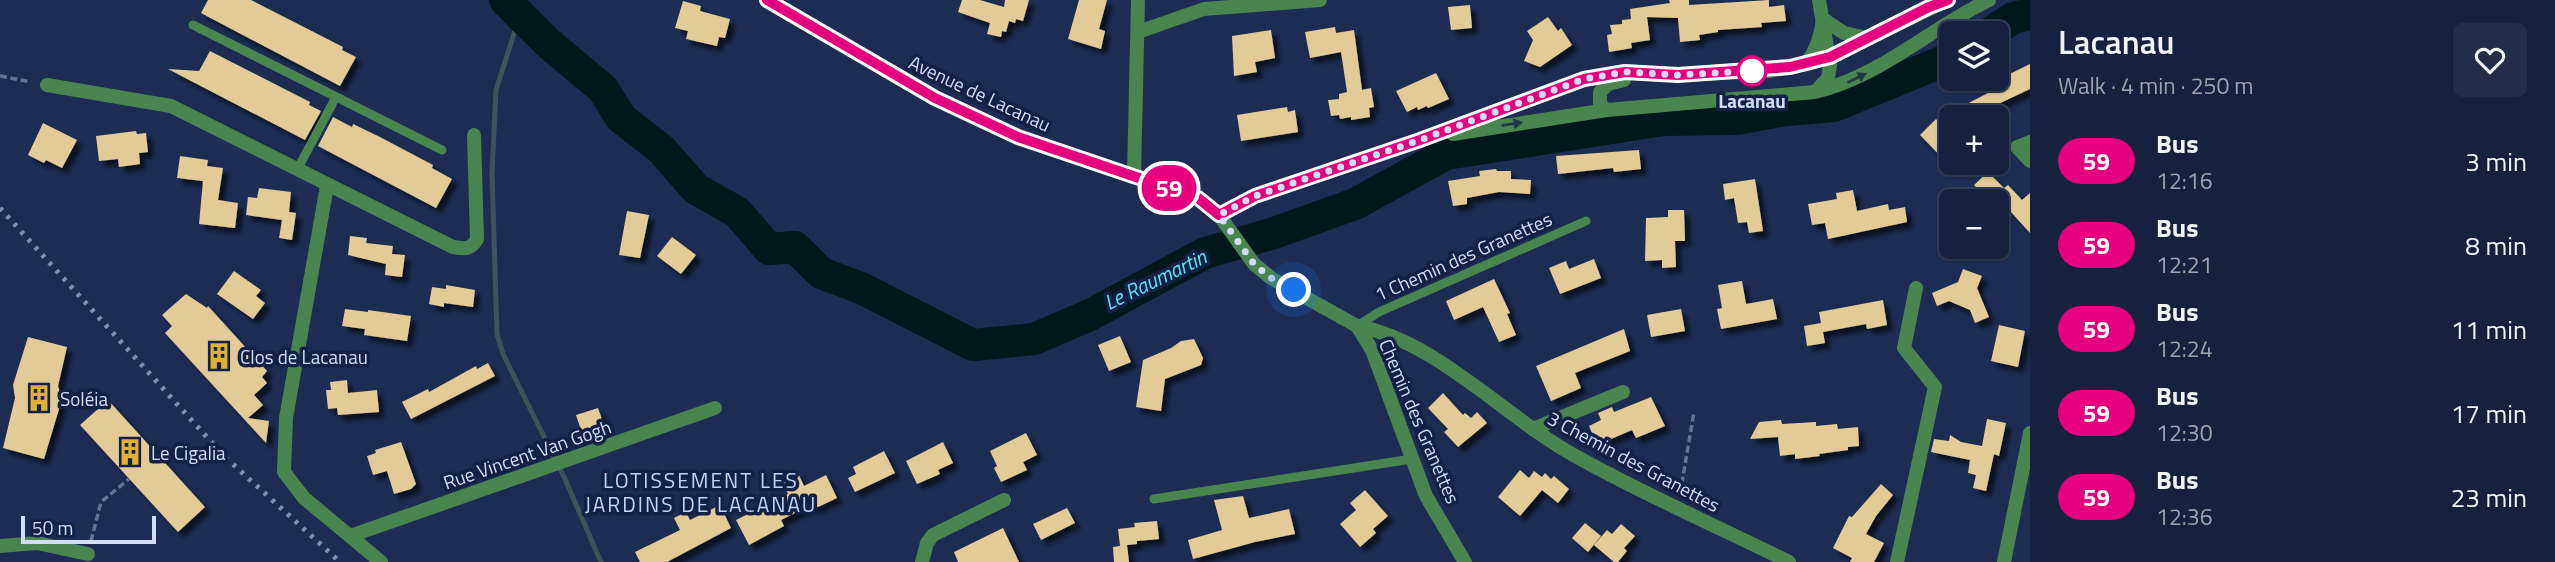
<!DOCTYPE html>
<meta charset="utf-8">
<style>
:root{--surface:#15213e;--page:#222e49;--text:#f1f3f6;--muted:#9da3b0;--line:#343e58}
body{margin:0;font-family:"Titillium Web",sans-serif;background:var(--page);color:var(--text);height:100vh;display:flex;flex-direction:column;font-size:26px;white-space:nowrap}
*{box-sizing:border-box;margin:0}
p{font-size:23px;color:var(--muted)}
.icon{flex:none;width:38px;height:38px;fill:none;stroke:currentColor;stroke-width:2;stroke-linecap:round;stroke-linejoin:round}
.map{position:relative;flex:1;overflow:hidden}
.sheet{display:flex;flex-direction:column;background:var(--surface);width:525px}
.sheet>*{flex:none}
.badge{padding:0 14px;border-radius:23px;font-size:24px;line-height:46px}
.fabs{position:absolute;left:1939px;top:21px;display:grid;gap:14px}
.fabs a{display:grid;place-items:center;width:70px;height:70px;border-radius:10px;background:var(--surface);box-shadow:0 2px 5px #0004,0 0 0 2px var(--line);font-size:35px}
.scale{position:absolute;left:21px;bottom:18px;width:135px;box-sizing:border-box;padding-left:7px;border:4px solid #d2def7;border-top:0;font-size:19px;line-height:24px;white-space:nowrap;color:#d2def7;-webkit-text-stroke:5px #132147;paint-order:stroke}
.you{position:absolute;width:35px;height:35px;margin:-18px;border:5px solid #fff;border-radius:50%;background:#1a73e8;box-shadow:0 0 0 10px #1a73e833}
.map>.badge{position:absolute;translate:-50% -50%;box-shadow:0 0 0 4px #fff}
.round{display:grid;place-items:center;flex:none;width:74px;height:74px;border-radius:10px;background:var(--page)}
.headline{display:flex;align-items:center;justify-content:space-between;height:119px;padding:0 28px}
h1{font-size:33px;font-weight:600;line-height:52px}
ul{padding:0;list-style:none}
li{display:flex;align-items:center;gap:21px;height:84px;padding:0 28px}
li div{flex:1}
li b{display:block;font-size:26px}
li em{font-style:normal}
li .badge{min-width:77px;font-weight:700;text-align:center}
main{display:flex;flex:1;min-height:0}
.map>svg:first-child{display:block}
.lines{fill:none;stroke-linecap:round;stroke-linejoin:round}
.stream{stroke:#3f535d;stroke-width:5}
.river{stroke:#00181b;stroke-width:32}
.building{fill:#e3cb97;filter:url(#shadow)}
.path{stroke:#657395;stroke-width:3.5;stroke-dasharray:7 3.5;stroke-linecap:butt}
.service{stroke:#4a854f;stroke-width:9}
.minor{stroke:#4a854f;stroke-width:14}
.tertiary{stroke:#4a854f;stroke-width:14}
.rail{stroke:#8290af;stroke-width:5;stroke-dasharray:3.5 7;stroke-linecap:butt}
.oneway{fill:#213a49}
.line-casing{stroke:#fff;stroke-width:16}
.line{stroke:#e6007e;stroke-width:10}
.walk{stroke:#d2def7;stroke-width:7;stroke-dasharray:0 12.6}
.stop-dot{fill:#fff;stroke:#e6007e;stroke-width:3.5}
.labels{text-anchor:middle;dominant-baseline:central;stroke-width:7;stroke-linejoin:round;paint-order:stroke}
.street-label{font-size:19px;fill:#d2def7;stroke:#132147}
.stop-label{font-size:19px;font-weight:bold;fill:#d2def7;stroke:#132147}
.poi-label{font-size:19px;fill:#d2def7;stroke:#132147;text-anchor:start}
.water-label{font-size:21px;font-style:italic;fill:#5be5f4;stroke:#132147}
.neighbourhood-label{font-size:21px;letter-spacing:2px;fill:#c0d2fa;stroke:#132147}
</style>
<main>
<div class="map">
<svg width="2030" height="562" viewBox="0 0 2030 562">
<defs>
<filter id="shadow"><feDropShadow dx="5.5" dy="5.5" stdDeviation="2" flood-color="#0009"/></filter>
</defs>
<rect width="100%" height="100%" fill="#1c2c53"/>
<g class="lines">
<polyline class="stream" points="520,15 496,90 492,174 497,334 503,354 565,479 601,562"/>
<g class="river">
<polyline points="505,0 547,42 603,89 621,118 662,150 696,189 737,212 769,249 795,247 821,273 861,288 973,345 1034,339 1090,315 1205,253 1274,233 1355,204 1446,154 1663,120 1737,119 1786,110 1834,106 1951,58"/>
<polyline points="1990,33 2013,18 2030,14"/>
</g>
</g>
<g class="building">
<polygon points="208,0 251,0 343,47 342,50 356,57 340,86 201,13"/>
<polygon points="962,0 980,0 1004,7 1005,0 1029,0 1023,21 1016,19 1015,23 1009,21 1006,32 1002,31 1001,37 987,34 990,23 958,12"/>
<polygon points="1079,0 1107,0 1099,29 1105,31 1101,49 1068,39"/>
<polygon points="1669,0 1689,0 1689,5 1769,0 1769,7 1784,5 1786,21 1761,23 1762,27 1718,30 1718,32 1699,35 1700,40 1680,42 1678,18 1647,17 1650,40 1631,43 1632,48 1609,52 1607,35 1612,34 1610,25 1622,24 1622,20 1631,19 1630,9 1670,3"/>
<polygon points="683,1 701,6 700,11 730,19 725,38 719,37 717,46 686,39 688,31 675,28"/>
<polygon points="1470,5 1472,28 1451,30 1448,7"/>
<polygon points="1548,17 1558,31 1561,28 1572,45 1540,67 1524,61 1533,40 1527,31"/>
<polygon points="1335,27 1336,33 1354,30 1362,90 1371,88 1374,107 1369,108 1370,117 1351,120 1351,117 1340,119 1339,115 1331,116 1328,100 1339,99 1339,94 1347,92 1341,52 1310,58 1305,32"/>
<polygon points="1271,30 1275,58 1255,62 1257,72 1234,76 1232,36"/>
<polygon points="210,51 310,102 309,105 321,111 305,140 168,69 199,71"/>
<polygon points="2030,64 2030,89 1994,106 1999,117 1966,117 1961,107 1988,93 1985,87 1991,83"/>
<polygon points="1436,73 1449,99 1428,108 1427,106 1418,110 1417,107 1407,112 1396,91"/>
<polygon points="1287,107 1288,112 1295,110 1298,132 1241,141 1237,115"/>
<polygon points="333,117 352,127 353,124 380,137 433,165 432,168 452,179 436,208 318,146"/>
<polygon points="1936,119 1951,134 1951,167 1920,135"/>
<polygon points="43,123 77,140 62,168 46,160 44,163 28,155"/>
<polygon points="136,131 137,134 146,133 148,152 139,153 140,164 119,167 118,159 99,161 96,136"/>
<polygon points="1639,150 1641,169 1614,172 1613,168 1558,174 1556,156"/>
<polygon points="180,156 208,160 207,166 223,168 218,200 238,203 235,228 199,224 203,181 177,178"/>
<polygon points="1496,169 1497,171 1511,171 1511,179 1531,180 1530,194 1499,192 1467,198 1467,204 1453,206 1448,181 1480,176 1479,171"/>
<polygon points="1988,172 2004,188 2008,185 2022,200 2030,193 2030,233 2001,201 1989,201 1974,185"/>
<polygon points="1755,179 1763,231 1749,233 1747,222 1738,223 1734,198 1725,200 1723,184"/>
<polygon points="259,188 291,192 289,212 296,213 292,240 279,238 282,220 246,215 248,197 257,198"/>
<polygon points="1853,190 1857,211 1888,204 1889,210 1905,207 1907,222 1828,239 1825,223 1812,225 1808,204 1837,199 1836,193"/>
<polygon points="1668,210 1684,210 1685,241 1675,241 1676,267 1662,268 1662,260 1645,261 1646,218 1668,217"/>
<polygon points="627,211 649,215 640,258 619,255"/>
<polygon points="350,236 367,238 366,243 393,246 392,254 405,255 402,277 385,275 386,264 348,255"/>
<polygon points="672,237 696,255 681,274 657,256"/>
<polygon points="1594,259 1601,278 1560,294 1549,268 1566,261 1569,269"/>
<polygon points="1963,269 1982,276 1977,288 1989,317 1975,323 1970,310 1949,301 1937,306 1932,293 1958,282"/>
<polygon points="234,271 261,290 256,296 265,303 253,319 217,294"/>
<polygon points="1494,279 1510,313 1507,314 1516,335 1499,342 1483,307 1454,320 1446,301"/>
<polygon points="1742,281 1746,304 1773,299 1777,319 1721,329 1717,309 1722,308 1718,285"/>
<polygon points="446,285 475,290 473,307 444,303 444,307 429,304 432,287 446,289"/>
<polygon points="186,294 207,308 208,306 267,371 262,377 267,383 254,395 263,405 248,418 269,421 266,443 165,333 172,326 162,315"/>
<polygon points="1883,300 1887,325 1867,329 1866,324 1823,332 1825,343 1807,346 1804,326 1821,323 1819,312"/>
<polygon points="345,309 368,312 368,310 411,316 407,341 364,335 365,329 342,326"/>
<polygon points="1681,309 1685,331 1651,337 1647,315"/>
<polygon points="1999,325 2025,331 2018,367 1991,361"/>
<polygon points="1624,329 1630,351 1575,373 1581,388 1551,401 1536,366"/>
<polygon points="1120,336 1131,362 1109,371 1098,345"/>
<polygon points="28,337 67,347 58,386 62,399 44,459 3,448 15,398 13,385"/>
<polygon points="1194,339 1203,358 1201,365 1165,379 1161,411 1136,407 1143,360 1171,348 1181,341"/>
<polygon points="488,363 495,376 411,419 402,402 428,389 429,392 476,366 477,369"/>
<polygon points="347,380 348,393 377,390 379,412 338,415 337,408 328,409 326,390 331,390 330,382"/>
<polygon points="1443,393 1463,415 1465,413 1471,418 1477,412 1487,423 1458,447 1444,432 1448,429 1428,408"/>
<polygon points="1651,397 1665,426 1636,438 1632,430 1597,445 1589,426 1601,420 1598,413 1612,407 1614,412"/>
<polygon points="108,400 205,507 178,532 80,425"/>
<polygon points="598,408 605,428 583,436 576,415"/>
<polygon points="1987,419 2006,423 1999,456 1994,454 1986,491 1973,488 1976,475 1968,473 1970,460 1931,452 1934,439 1949,441 1950,435 1961,442 1982,446"/>
<polygon points="1781,420 1782,424 1816,422 1816,426 1837,424 1838,429 1858,427 1859,446 1848,447 1848,450 1819,454 1820,456 1795,459 1795,454 1780,456 1778,437 1750,439 1759,422"/>
<polygon points="1026,433 1037,455 1023,462 1027,470 1001,482 994,468 997,466 990,451"/>
<polygon points="401,442 416,484 411,489 394,494 387,471 373,475 367,456 376,453 375,450"/>
<polygon points="943,442 953,463 938,470 940,474 917,484 906,461"/>
<polygon points="884,451 895,473 855,492 848,478 856,474 853,467"/>
<polygon points="1520,470 1529,478 1534,471 1542,477 1545,473 1551,479 1554,476 1569,489 1558,503 1542,490 1520,516 1498,497"/>
<polygon points="798,473 804,486 826,475 837,498 818,507 807,507 781,520 784,526 749,545 736,520 788,494 782,481"/>
<polygon points="1881,484 1893,495 1876,516 1866,534 1884,543 1874,562 1850,562 1852,558 1833,548 1849,516 1852,517"/>
<polygon points="1365,490 1388,516 1373,529 1376,533 1360,547 1340,524 1356,510 1350,503"/>
<polygon points="1243,496 1249,518 1289,509 1295,534 1255,542 1193,559 1188,540 1222,530 1214,500"/>
<polygon points="720,505 731,528 667,562 640,562 635,552 680,530 674,518 686,512 690,520"/>
<polygon points="1067,508 1075,523 1041,540 1033,524"/>
<polygon points="1157,521 1159,539 1137,541 1137,544 1127,545 1129,562 1114,562 1113,547 1120,546 1118,529 1135,527 1134,523"/>
<polygon points="1585,523 1601,536 1588,552 1572,538"/>
<polygon points="1621,524 1635,536 1624,548 1627,551 1618,562 1614,562 1594,545 1607,530 1612,534"/>
<polygon points="1003,528 1019,562 958,562 954,552"/>
</g>
<g class="lines">
<g class="path">
<polyline points="0,76 31,82"/>
<polyline points="1680,494 1694,412"/>
<polyline points="91,541 101,502 129,479"/>
</g>
<g class="service">
<polyline points="193,25 442,150"/>
<polyline points="297,170 336,97"/>
<polyline points="1357,326 1379,312 1586,221"/>
<polyline points="1154,499 1412,459"/>
</g>
<g class="minor">
<polyline points="1138,32 1204,9 1320,0"/>
<path d="M1806,64C1817,50 1821,36 1823,19L1844,33L1867,38"/>
<path d="M47,85L171,106L453,247C465,249 471,250 477,239L474,135"/>
<polyline points="1816,91 1828,78 1830,65 1819,0"/>
<polyline points="1607,110 1600,105 1600,92 1608,84 1624,80"/>
<path d="M1453,134L1607,110L1815,92C1881,76 1929,29 1989,0"/>
<polyline points="2030,142 2017,147 2030,161"/>
<polyline points="1134,175 1138,0"/>
<polyline points="327,186 286,418 284,472 304,498 381,562"/>
<polyline points="1219,215 1255,196 1420,140 1583,79 1625,72 1678,75 1769,71 1806,64 1830,57 1948,0"/>
<path d="M1357,326C1438,341 1506,419 1579,458C1647,496 1719,527 1789,562"/>
<polyline points="1533,429 1623,392"/>
<polyline points="350,536 715,408"/>
<polyline points="0,546 37,543 88,554"/>
<polyline points="922,562 927,543 933,535 1004,500"/>
<polyline points="1897,562 1935,387 1904,348 1916,288"/>
<polyline points="2004,562 2030,433"/>
</g>
<polyline class="tertiary" points="767,0 935,98 1018,137 1198,198 1219,215 1254,264 1271,278 1357,326 1372,350 1426,496 1465,562"/>
<polyline class="rail" points="0,208 224,456 340,562"/>
</g>
<defs><path id="oneway-solid" d="M-6-.8H1V-3.2L6.5 0L1 3.2V.8H-6Z" transform="scale(1.75)"/></defs>
<g class="oneway">
<use href="#oneway-solid" transform="translate(1857 78) rotate(-26)"/>
<use href="#oneway-solid" transform="translate(1512 124) rotate(-9)"/>
</g>
<g class="lines">
<defs>
<polyline id="line" points="767,0 935,98 1018,137 1198,198 1219,215 1255,196 1420,140 1584,79 1625,72 1678,75 1790,67 1830,57 1929,7 1948,0"/>
</defs>
<use href="#line" class="line-casing"/>
<use href="#line" class="line"/>
<polyline class="walk" points="1294,290 1271,278 1254,264 1219,215 1255,196 1420,140 1584,79 1625,72 1678,75 1752,71"/>
</g>
<defs>
<symbol id="building-bare" viewBox="-9 -9 18 18"><path d="M-4-6H4V6H1V3H-1V6H-4ZM-2.5-4.3h1.7v1.8h-1.7ZM.8-4.3h1.7v1.8H.8ZM-2.5-1h1.7V.8h-1.7ZM.8-1h1.7V.8H.8Z" fill="#e0b034" stroke="#132147" stroke-width="2.5" paint-order="stroke"/></symbol>
</defs>
<g fill-rule="evenodd">
<use href="#building-bare" x="200" y="337" width="38" height="38"/>
<use href="#building-bare" x="20" y="379" width="38" height="38"/>
<use href="#building-bare" x="111" y="433" width="38" height="38"/>
</g>
<circle class="stop-dot" cx="1752" cy="71" r="14"/>
<g class="labels">
<g class="street-label">
<text transform="translate(980 93) rotate(25)">Avenue de Lacanau</text>
<text transform="translate(1463 256) rotate(-24)">1 Chemin des Granettes</text>
<text transform="translate(1420 421) rotate(67)">Chemin des Granettes</text>
<text transform="translate(527 454) rotate(-19)">Rue Vincent Van Gogh</text>
<text transform="translate(1634 461) rotate(28)">3 Chemin des Granettes</text>
</g>
<g class="stop-label">
<text x="1752" y="100">Lacanau</text>
</g>
<g class="poi-label">
<text x="240" y="356">Clos de Lacanau</text>
<text x="60" y="398">Soléia</text>
<text x="151" y="452">Le Cigalia</text>
</g>
<g class="water-label">
<text transform="translate(1155 279) rotate(-26)">Le Raumartin</text>
</g>
<g class="neighbourhood-label">
<text x="701" y="480">LOTISSEMENT LES<tspan x="701" dy="24">JARDINS DE LACANAU</tspan></text>
</g>
</g>
</svg>
<div class="fabs">
<a><svg class="icon" aria-label="layers" viewBox="0 0 24 24"><path d="M12 4l9 5-9 5-9-5zM3 14l9 5 9-5"/></svg></a>
<a>+</a>
<a>−</a>
</div>
<div class="scale">50 m</div>
<div class="you" style="left:1294px;top:290px"></div>
<b class="badge" style="left:1169px;top:188px;background:#e6007e;color:#fff">59</b>
</div>
<section class="sheet">
<div class="headline"><div><h1>Lacanau</h1><p>Walk · 4 min · 250 m</p></div><a class="round"><svg class="icon" aria-label="heart" viewBox="0 0 24 24"><path d="M12 20l-8-8c-3-5 5-10 8-4 3-6 11-1 8 4z"/></svg></a></div>
<ul>
<li><span class="badge" style="background:#e6007e;color:#fff">59</span><div><b>Bus</b><p>12:16</p></div><em>3 min</em></li>
<li><span class="badge" style="background:#e6007e;color:#fff">59</span><div><b>Bus</b><p>12:21</p></div><em>8 min</em></li>
<li><span class="badge" style="background:#e6007e;color:#fff">59</span><div><b>Bus</b><p>12:24</p></div><em>11 min</em></li>
<li><span class="badge" style="background:#e6007e;color:#fff">59</span><div><b>Bus</b><p>12:30</p></div><em>17 min</em></li>
<li><span class="badge" style="background:#e6007e;color:#fff">59</span><div><b>Bus</b><p>12:36</p></div><em>23 min</em></li>
</ul>
</section>
</main>
